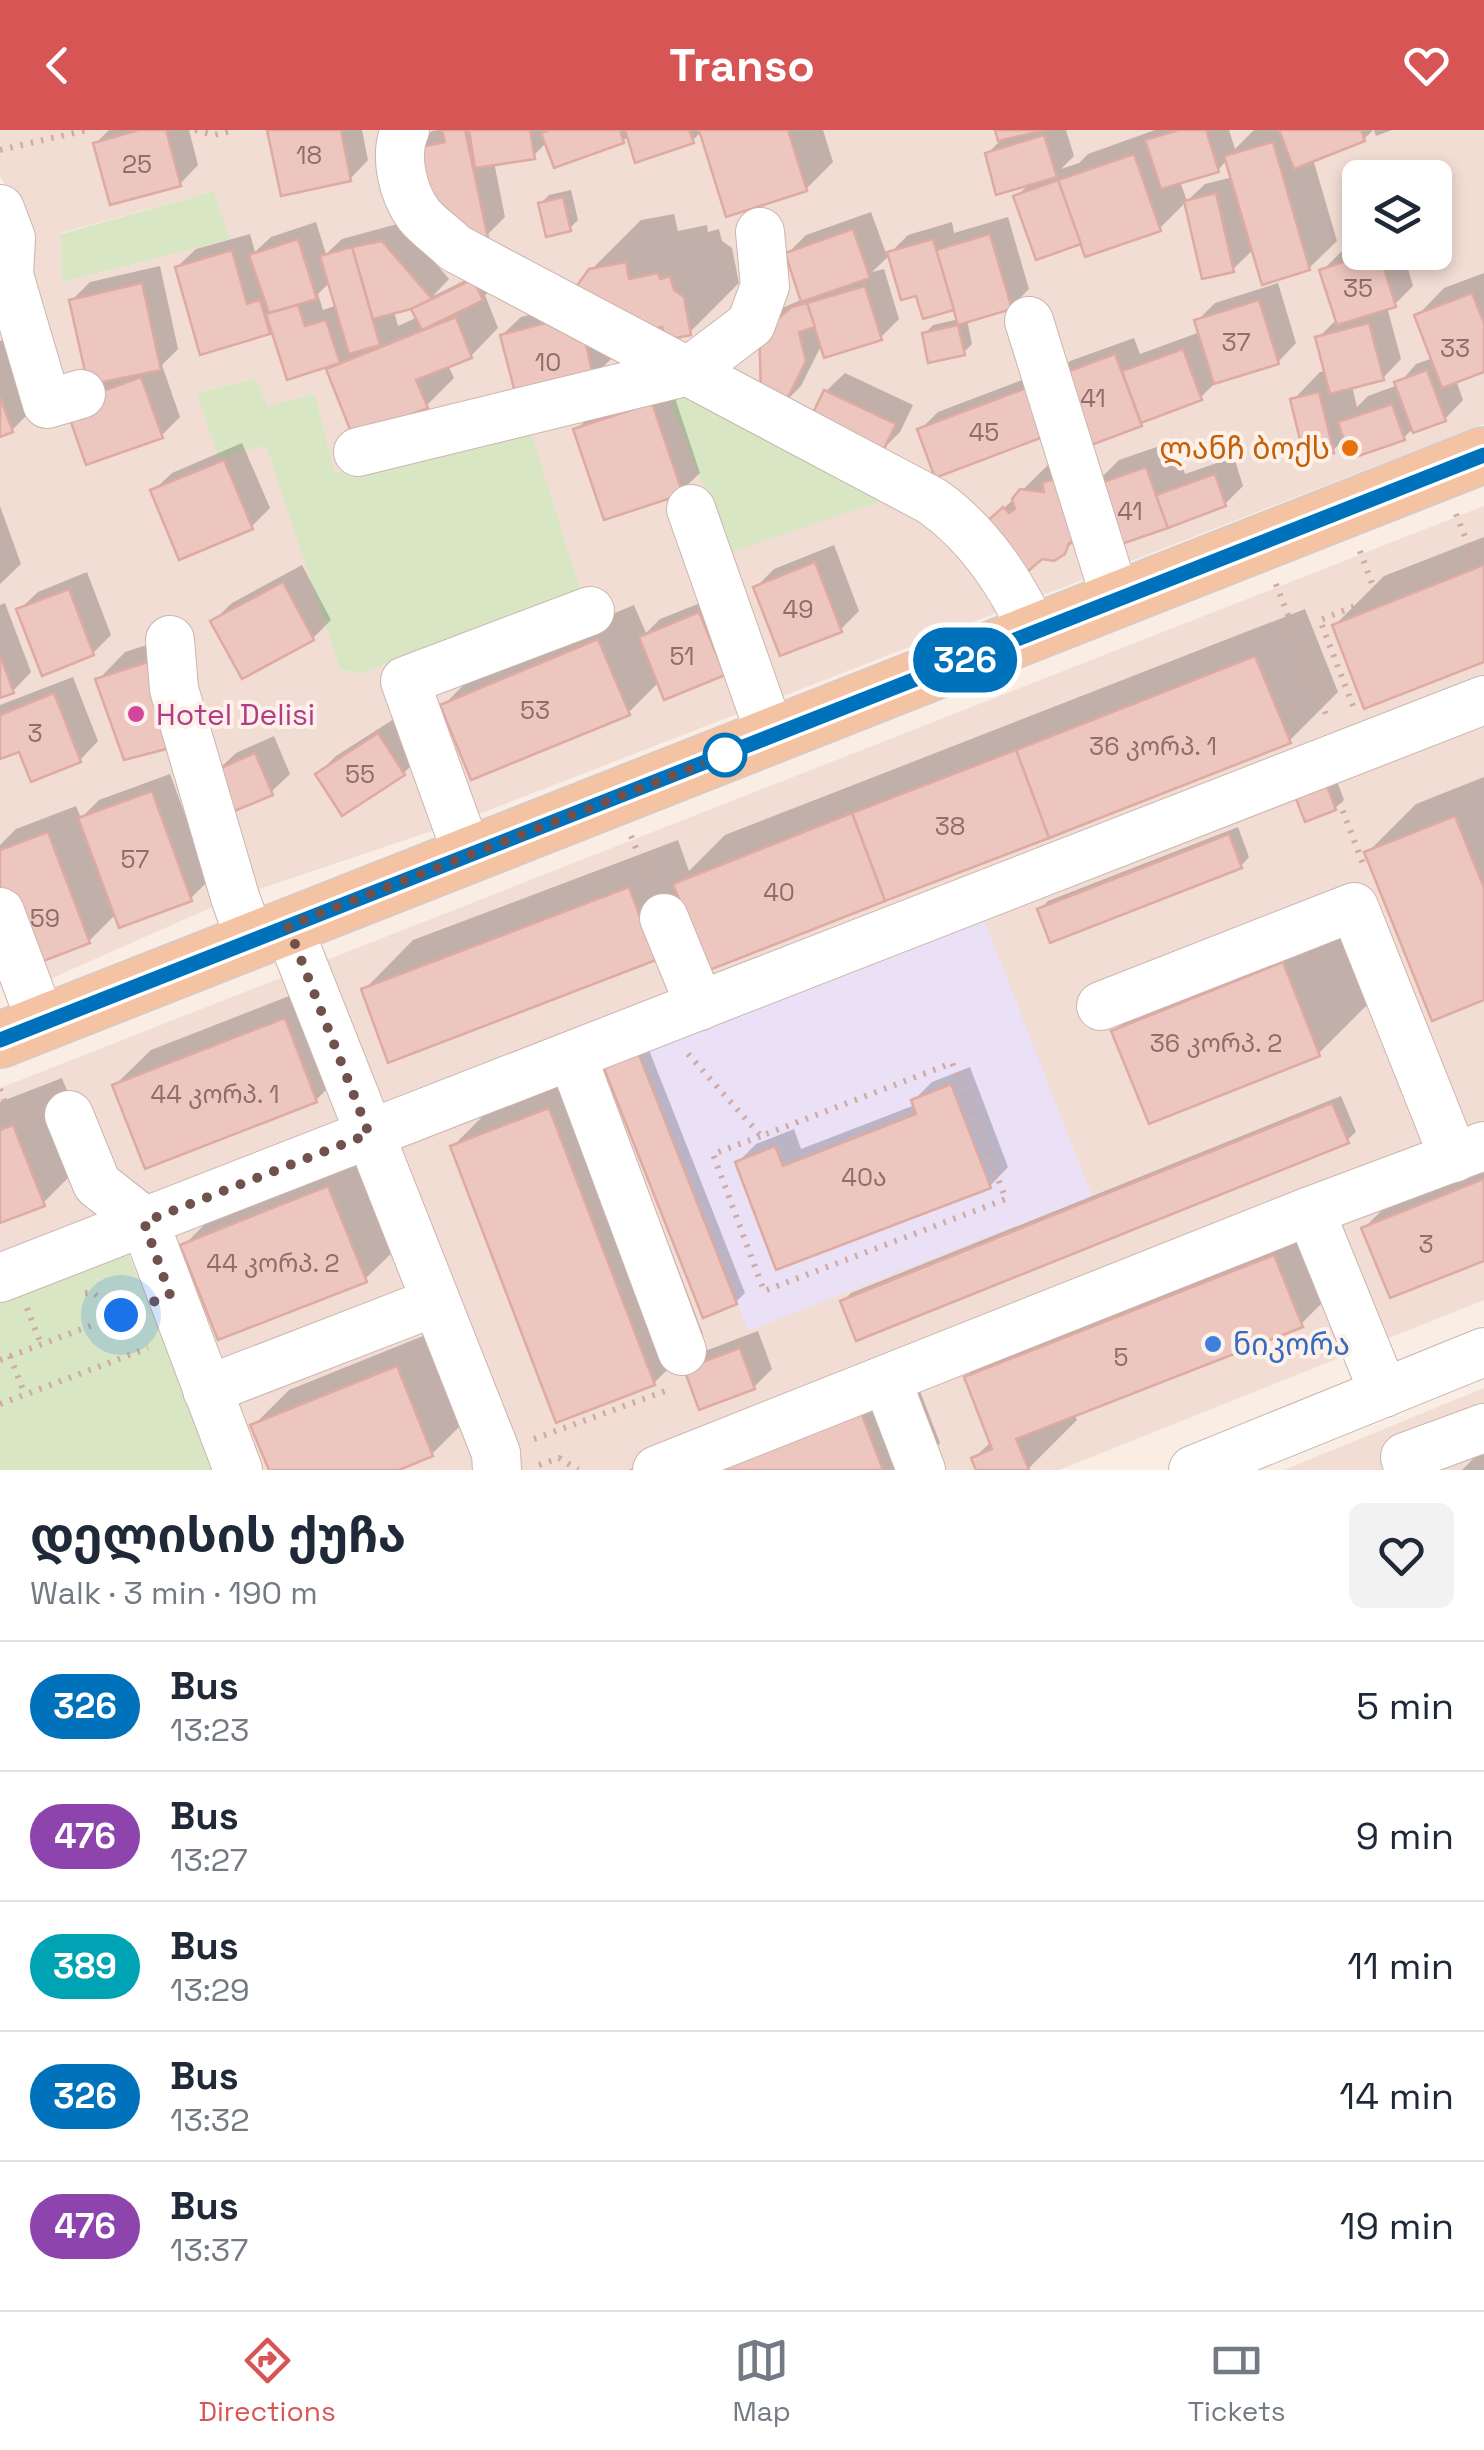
<!DOCTYPE html>
<meta charset="utf-8">
<style>
:root{--surface:#fff;--page:#f2f2f3;--text:#1f2937;--muted:#747a83;--line:#e0e1e3;--accent:#d85555}
body{margin:0;font-family:"Space Grotesk","Noto Sans Georgian",sans-serif;background:var(--page);color:var(--text);height:100vh;display:flex;flex-direction:column;font-size:38px;white-space:nowrap}
*{box-sizing:border-box;margin:0}
p{font-size:32px;color:var(--muted)}
.icon{flex:none;width:55px;height:55px;fill:none;stroke:currentColor;stroke-width:2;stroke-linecap:round;stroke-linejoin:round}
.map{position:relative;height:1340px;overflow:hidden}
.details{display:flex;flex-direction:column;background:var(--surface);flex:1}
.details>*{flex:none}
.badge{padding:0 20px;border-radius:32px;font-size:35px;line-height:65px}
.buttons{position:absolute;left:1342px;top:30px;display:grid;gap:20px}
.buttons a{display:grid;place-items:center;width:110px;height:110px;border-radius:15px;background:var(--surface);box-shadow:0 5px 15px #0003;font-size:50px}
.you{position:absolute;width:50px;height:50px;margin:-25px;border:8px solid #fff;border-radius:50%;background:#1a73e8;box-shadow:0 0 0 15px #1a73e833}
.map>.badge{position:absolute;translate:-50% -50%;box-shadow:0 0 0 5px #fff}
.round{display:grid;place-items:center;flex:none;width:105px;height:105px;border-radius:15px;background:var(--page)}
.summary{display:flex;align-items:center;justify-content:space-between;height:170px;padding:0 30px}
h1{font-size:48px;font-weight:700;line-height:75px}
ul{padding:0;list-style:none}
li{display:flex;align-items:center;gap:30px;height:130px;padding:0 30px;border-top:2px solid var(--line)}
li div{flex:1}
li b{display:block;font-size:38px}
li em{font-style:normal}
li .badge{min-width:110px;font-weight:700;text-align:center}
header{display:flex;justify-content:space-between;align-items:center;height:130px;padding:0 30px;background:var(--accent);color:#fff;font-size:45px;font-weight:700}
.dock{display:flex;justify-content:space-around;align-items:center;height:140px;border-top:2px solid var(--line);background:var(--surface);font-size:28px;color:var(--muted)}
.dock a{display:grid;justify-items:center;gap:5px}
.dock .active{color:var(--accent)}
.map>svg:first-child{display:block}
.residential{fill:#f1ddd4;fill-rule:evenodd}
.education{fill:#eae1f6}
.green{fill:#d9e6c4}
.shadow{fill:#0003;fill-rule:evenodd}
.building{fill:#edc7bf;stroke:#deaaa1;stroke-width:2.5}
.lines{fill:none;stroke-linecap:round;stroke-linejoin:round}
.minor-casing{stroke:#ccb5af;stroke-width:50}
.major-casing{stroke:#d4cbc9;stroke-width:58}
.path{stroke:#d1aaa2;stroke-width:6;stroke-dasharray:2.5 8;stroke-linecap:butt}
.minor{stroke:#fff;stroke-width:48}
.major{stroke:#f3c3a3;stroke-width:55}
.line-casing{stroke:#fff;stroke-width:22}
.line{stroke:#0072bc;stroke-width:15}
.walk{stroke:#70514c;stroke-width:10;stroke-dasharray:0 18}
.food-dot{fill:#e8710a;stroke:#fdf1ea;stroke-width:4}
.hotel-dot{fill:#d1479c;stroke:#fdf1ea;stroke-width:4}
.stop-dot{fill:#fff;stroke:#0072bc;stroke-width:5}
.shop-dot{fill:#3f7fe0;stroke:#fdf1ea;stroke-width:4}
.labels{text-anchor:middle;dominant-baseline:central;stroke-width:8;stroke-linejoin:round;paint-order:stroke}
.number-label{font-size:25px;fill:#8f6e69}
.food-label{font-size:30px;fill:#c56008;stroke:#fdf1ea;text-anchor:end}
.hotel-label{font-size:30px;fill:#b23c85;stroke:#fdf1ea;text-anchor:start}
.shop-label{font-size:30px;fill:#366cbe;stroke:#fdf1ea;text-anchor:start}
</style>
<header><svg class="icon" aria-label="back" viewBox="0 0 24 24"><path d="M15 5l-7 7 7 7"/></svg>Transo<svg class="icon" aria-label="heart" viewBox="0 0 24 24"><path d="M12 20l-8-8c-3-5 5-10 8-4 3-6 11-1 8 4z"/></svg></header>
<div class="map">
<svg width="1484" height="1340" viewBox="0 0 1484 1340">
<rect width="100%" height="100%" fill="#faede4"/>
<g class="residential">
<path d="M0,0H392L386,25L397,73L413,107L439,133L661,248L729,422L897,366L923,372L939,380L955,394L1012,471L1019,474L995,432L954,387L868,325L695,230L462,111L444,95L423,61L418,37L419,13L423,0H1484V294L456,693L235,767L41,853L0,747V185L28,144L25,93L0,46ZM1360,48H1435V122H1360ZM214,61L229,109L62,152L61,103ZM256,248L266,277L315,264L335,343L526,287L581,461L359,544L340,539L266,316L219,327L196,263Z"/>
<polygon points="1484,376 1484,1170 1059,1340 261,1340 157,1074 0,1133 0,958"/>
<polygon points="1484,1258 1484,1340 1284,1340"/>
</g>
<polygon class="education" points="983,787 1092,1066 748,1201 638,922"/>
<g class="green">
<polygon points="214,61 230,109 62,152 61,104"/>
<polygon points="256,248 267,276 315,264 335,343 526,286 581,461 359,544 340,539 266,316 219,328 196,263"/>
<polygon points="661,248 897,366 729,423"/>
<polygon points="124,1113 218,1340 0,1340 0,1159"/>
</g>
<g class="shadow">
<polygon points="109,0 189,0 198,35 180,54 96,13"/>
<polygon points="269,0 362,0 368,30 350,49"/>
<polygon points="438,0 823,0 833,32 806,59 702,1 692,11 629,5 623,11 547,12 533,26 494,32 505,87 487,105 413,20 432,1"/>
<path d="M998,0H1066L1074,26L1061,39L1079,33L1088,24L1155,0H1229L1235,19L1254,0H1373L1364,9L1313,29L1337,111L1309,138L1254,119L1233,139L1187,71L1160,98L1082,111L1016,67L1031,52L987,24L1000,11ZM1228,29L1233,47L1205,54L1187,71L1180,51L1218,40Z"/>
<polygon points="1374,0 1392,0 1376,6"/>
<polygon points="571,60 578,90 570,98 540,74 549,65"/>
<polygon points="871,82 887,126 908,105 952,92 954,103 1008,87 1029,159 1011,177 967,190 972,214 964,222 924,204 933,195 959,189 956,176 918,162 890,125 872,142 884,139 899,189 880,208 822,214 801,256 783,274 763,263 780,179 803,169 788,123 806,105"/>
<polygon points="674,84 678,101 707,95 708,102 719,99 722,111 732,118 739,153 690,202 664,194 591,140 641,90"/>
<path d="M316,92L326,124L342,109L401,93L449,149L433,166L482,142L490,160L485,165L498,198L471,226L448,235L454,248L426,276L328,240L336,232L274,196L268,202L177,137L196,119L250,104L255,122L271,107ZM330,152L337,175L323,180L318,164ZM413,176L418,187L398,196L394,181Z"/>
<polygon points="1360,116 1360,122 1403,122 1413,156 1395,174 1387,177 1401,229 1383,248 1352,256 1357,277 1368,266 1398,255 1416,234 1433,228 1417,186 1444,158 1484,143 1484,239 1456,250 1463,270 1445,289 1414,298 1403,308 1346,308 1333,320 1293,270 1320,242 1327,241 1318,208 1337,189 1322,141 1341,122"/>
<polygon points="160,136 178,219 162,235 180,287 162,305 90,255 72,170 90,152"/>
<polygon points="1278,153 1296,213 1278,232 1218,250 1200,268 1076,317 1065,286 920,300 938,282 1051,239 1054,247 1070,231 1134,208 1140,224 1200,202 1197,191 1215,173"/>
<polygon points="564,176 603,196 611,229 592,248 502,205 521,187"/>
<polygon points="3,210 30,282 12,300 0,305 0,211"/>
<polygon points="845,243 913,275 900,302 882,320 826,261"/>
<polygon points="671,256 700,343 681,361 576,300 594,282"/>
<polygon points="1174,311 1185,344 1234,327 1243,356 1225,374 1079,407 1063,422 986,396 1051,332 1102,347 1119,330"/>
<polygon points="242,313 270,378 251,397 153,361 172,343"/>
<polygon points="0,376 21,434 0,454"/>
<polygon points="1484,407 1484,529 1335,495 1384,446"/>
<polygon points="834,415 859,481 841,499 756,457 774,439"/>
<polygon points="302,435 331,490 313,508 213,491 232,473"/>
<polygon points="87,442 111,505 93,523 19,480 38,462"/>
<polygon points="718,466 724,543 659,552 629,582 443,576 478,540 634,475 646,503 660,489"/>
<polygon points="5,473 31,542 13,561 0,566 0,475"/>
<polygon points="1305,479 1338,562 1289,611 654,828 364,860 413,810 678,710 689,741 725,705"/>
<polygon points="181,504 197,588 98,550 125,522"/>
<polygon points="73,547 98,611 80,630 21,619 0,627 0,575"/>
<polygon points="397,587 422,624 404,643 343,682 318,644 336,626"/>
<polygon points="274,606 290,644 271,662 217,641 236,623"/>
<polygon points="1331,635 1344,670 1335,678 1293,654"/>
<polygon points="170,644 209,750 190,769 116,784 89,811 0,757 0,715 16,699 76,676 81,688 99,670"/>
<polygon points="1484,647 1484,867 1367,723 1416,674"/>
<polygon points="1238,697 1249,727 1241,736 1040,779 1048,771"/>
<polygon points="1332,785 1368,874 1319,923 1114,902 1163,853"/>
<polygon points="320,854 352,934 316,970 115,955 151,920"/>
<polygon points="647,915 745,1163 736,1172 606,936"/>
<polygon points="599,931 703,1204 654,1253 453,1016 502,967"/>
<polygon points="970,937 1008,1037 990,1056 738,1032 756,1014 794,999 801,1019 915,975 914,970 932,952"/>
<polygon points="62,948 92,1024 43,1073 0,1090 0,972"/>
<polygon points="1341,966 1356,1002 1347,1010 843,1171 851,1163"/>
<polygon points="1484,1021 1484,1128 1364,1098 1413,1049"/>
<polygon points="364,1022 401,1114 365,1149 183,1116 219,1080"/>
<polygon points="1324,1077 1350,1145 1301,1194 1074,1284 1077,1290 1028,1339 979,1340 974,1328 992,1311 966,1247 1015,1198"/>
<polygon points="758,1201 772,1239 754,1257 686,1240 705,1221"/>
<polygon points="433,1202 468,1288 432,1324 392,1340 272,1340 253,1296 289,1260"/>
<polygon points="908,1230 940,1313 913,1340 628,1340"/>
<polygon points="1484,1318 1484,1340 1462,1340"/>
</g>
<g class="building">
<polygon points="139,0 166,0 181,56 110,75 93,13"/>
<polygon points="267,0 341,0 351,51 281,66"/>
<polygon points="442,0 465,0 488,108 459,106 447,79 425,84 411,19 445,12"/>
<polygon points="469,0 530,0 535,29 475,38"/>
<polygon points="551,0 620,0 624,13 554,38 541,3"/>
<polygon points="625,0 689,0 694,13 635,33"/>
<polygon points="699,0 788,0 807,61 726,87"/>
<polygon points="995,0 1045,0 998,11"/>
<polygon points="1179,0 1206,0 1219,42 1161,59 1145,10"/>
<polygon points="1279,0 1361,0 1365,11 1294,39"/>
<polygon points="1044,5 1057,47 996,65 985,23"/>
<polygon points="1273,12 1310,140 1262,155 1224,26"/>
<polygon points="1134,24 1161,101 1085,127 1058,50"/>
<polygon points="1058,50 1081,114 1036,130 1013,66"/>
<polygon points="1216,63 1234,142 1202,149 1184,71"/>
<polygon points="563,67 571,101 546,107 538,73"/>
<polygon points="853,99 870,148 801,172 785,123"/>
<polygon points="990,104 1012,179 958,195 936,120"/>
<polygon points="298,109 317,169 269,183 249,125"/>
<polygon points="933,109 954,180 923,189 916,166 901,170 887,122"/>
<polygon points="382,111 432,169 411,179 373,189 352,117"/>
<polygon points="352,117 380,215 349,224 320,126"/>
<polygon points="232,120 247,174 260,170 270,204 200,225 175,137"/>
<polygon points="1373,122 1379,122 1396,177 1337,195 1319,140"/>
<polygon points="626,132 629,149 658,143 660,149 670,146 674,160 684,167 691,205 666,210 662,197 648,200 573,161 589,139"/>
<polygon points="473,149 483,170 422,200 411,179"/>
<polygon points="142,153 161,240 88,255 69,170"/>
<polygon points="865,156 882,210 824,228 807,173"/>
<polygon points="1472,163 1484,193 1484,242 1442,258 1414,185"/>
<polygon points="1259,170 1279,234 1214,254 1194,190"/>
<polygon points="807,173 815,197 799,202 806,231 783,277 761,264 759,197 775,191 792,177"/>
<polygon points="298,175 305,196 326,190 340,233 287,250 266,184"/>
<polygon points="456,187 472,228 416,250 428,278 353,307 326,239"/>
<polygon points="545,193 586,214 594,250 517,270 500,205"/>
<polygon points="1369,193 1384,250 1330,264 1315,207"/>
<polygon points="958,195 965,225 928,233 922,203"/>
<polygon points="1183,219 1202,270 1141,293 1122,241"/>
<polygon points="1115,224 1142,296 1075,321 1048,249"/>
<polygon points="1427,240 1446,291 1413,303 1394,252"/>
<polygon points="141,247 163,308 86,335 65,275"/>
<polygon points="1032,256 1051,304 935,348 917,299"/>
<polygon points="824,260 896,294 882,323 810,289"/>
<polygon points="1319,262 1334,323 1305,330 1290,269"/>
<polygon points="0,267 13,302 0,307"/>
<polygon points="652,273 683,364 604,390 573,299"/>
<polygon points="1392,274 1405,310 1350,329 1338,292"/>
<polygon points="224,330 253,399 179,430 150,360"/>
<polygon points="1146,337 1168,398 1110,418 1089,357"/>
<polygon points="1215,344 1226,376 1168,398 1156,365"/>
<polygon points="1066,345 1086,407 1069,413 1065,424 1054,431 1042,429 1027,442 982,396 1003,377 1009,383 1015,379 1012,369 1020,359 1044,362 1042,353"/>
<polygon points="815,432 842,502 780,526 753,457"/>
<polygon points="1484,435 1484,532 1364,579 1332,495"/>
<polygon points="283,452 314,510 242,549 210,491"/>
<polygon points="69,459 94,525 42,546 16,479"/>
<polygon points="699,482 725,545 664,570 639,507"/>
<polygon points="598,509 630,585 471,650 440,575"/>
<polygon points="0,525 14,563 0,568"/>
<polygon points="1255,526 1291,613 1049,708 1016,620"/>
<polygon points="154,530 170,618 124,630 95,549"/>
<polygon points="54,563 81,632 31,652 19,622 0,629 0,585"/>
<polygon points="378,603 405,645 342,686 315,644"/>
<polygon points="1016,620 1049,708 885,771 852,683"/>
<polygon points="255,623 273,665 232,682 214,641"/>
<polygon points="1322,642 1336,680 1305,692 1290,653"/>
<polygon points="152,661 192,771 119,798 78,688"/>
<polygon points="852,683 885,771 707,841 673,754"/>
<polygon points="1455,686 1484,758 1484,870 1432,891 1364,722"/>
<polygon points="48,702 90,813 28,837 0,764 0,720"/>
<polygon points="1229,704 1242,738 1050,813 1037,779"/>
<polygon points="629,757 656,830 388,933 361,859"/>
<polygon points="1283,832 1320,926 1149,994 1111,901"/>
<polygon points="285,888 317,972 145,1039 112,955"/>
<polygon points="638,922 737,1174 703,1188 603,936"/>
<polygon points="951,954 991,1058 776,1140 735,1032 775,1016 783,1036 916,984 911,970"/>
<polygon points="1332,973 1349,1013 856,1211 840,1171"/>
<polygon points="549,978 655,1255 556,1293 450,1016"/>
<polygon points="13,995 45,1076 0,1093 0,1000"/>
<polygon points="1484,1049 1484,1131 1390,1168 1361,1098"/>
<polygon points="328,1056 367,1152 218,1210 180,1115"/>
<polygon points="1274,1125 1303,1197 1016,1309 1029,1340 976,1340 971,1328 992,1319 964,1247"/>
<polygon points="740,1218 755,1259 699,1280 684,1239"/>
<polygon points="397,1236 433,1326 399,1340 269,1340 250,1295"/>
<polygon points="859,1277 883,1340 696,1340"/>
</g>
<g class="lines">
<defs>
<g id="minor">
<path d="M405,0C394,25 402,62 419,85C429,97 444,107 455,118L932,371C979,404 1010,452 1034,502"/>
<polyline points="0,79 11,108 9,145 47,274 81,264"/>
<polyline points="1029,191 1116,470"/>
<polyline points="358,322 689,241 751,194 765,156 760,102"/>
<polyline points="691,379 771,606"/>
<polyline points="170,510 174,559 235,767 251,812"/>
<polyline points="468,726 405,551 590,481"/>
<polyline points="0,782 42,894"/>
<polyline points="664,788 700,876"/>
<polyline points="288,797 496,1323 497,1340"/>
<polyline points="1101,876 1354,777 1454,1028"/>
<polyline points="572,926 682,1221"/>
<polyline points="69,985 97,1054 144,1091 238,1340"/>
<polyline points="1310,1081 1384,1263"/>
<polyline points="0,1148 1484,570"/>
<polyline points="887,1251 921,1340"/>
<polyline points="207,1260 435,1172"/>
<polyline points="657,1340 1310,1081 1484,1016"/>
<polyline points="1193,1340 1484,1222"/>
<polyline points="1409,1340 1405,1327 1484,1298"/>
</g>
<polyline id="major" points="0,910 1484,325"/>
</defs>
<use href="#minor" class="minor-casing"/>
<use href="#major" class="major-casing"/>
<g class="path">
<polyline points="195,0 214,5 235,0"/>
<polyline points="0,20 87,0"/>
<polyline points="1456,384 1474,429"/>
<polyline points="1360,421 1377,467"/>
<polyline points="1276,454 1327,587"/>
<polyline points="1353,576 1320,490 1484,425"/>
<polyline points="1339,671 1365,739"/>
<polyline points="631,706 649,750"/>
<polyline points="688,924 761,1006 952,933 1006,1069 764,1161 713,1024 761,1006"/>
<polyline points="0,959 10,986 28,986"/>
<polyline points="85,1163 94,1163 141,1206"/>
<polyline points="27,1178 41,1214"/>
<polyline points="10,1226 25,1265"/>
<polyline points="0,1230 135,1179"/>
<polyline points="0,1274 148,1218"/>
<polyline points="534,1309 668,1260"/>
<polyline points="539,1335 559,1328 578,1340"/>
</g>
<use href="#minor" class="minor"/>
<use href="#major" class="major"/>
</g>
<g class="lines">
<defs>
<polyline id="line" points="0,910 1484,325"/>
</defs>
<use href="#line" class="line-casing"/>
<use href="#line" class="line"/>
<polyline class="walk" points="121,1185 170,1165 144,1092 369,1004 288,796 738,620 725,625"/>
</g>
<circle class="food-dot" cx="1350" cy="318" r="10"/>
<circle class="hotel-dot" cx="136" cy="584" r="10"/>
<circle class="stop-dot" cx="725" cy="625" r="20"/>
<circle class="shop-dot" cx="1213" cy="1214" r="10"/>
<g class="labels">
<g class="number-label">
<text x="309" y="25">18</text>
<text x="137" y="34">25</text>
<text x="1358" y="158">35</text>
<text x="1236" y="212">37</text>
<text x="1455" y="218">33</text>
<text x="548" y="232">10</text>
<text x="1093" y="268">41</text>
<text x="984" y="302">45</text>
<text x="1130" y="381">41</text>
<text x="798" y="479">49</text>
<text x="682" y="526">51</text>
<text x="535" y="580">53</text>
<text x="35" y="603">3</text>
<text x="1153" y="616">36 კორპ. 1</text>
<text x="360" y="644">55</text>
<text x="950" y="696">38</text>
<text x="135" y="729">57</text>
<text x="779" y="762">40</text>
<text x="45" y="788">59</text>
<text x="1216" y="913">36 კორპ. 2</text>
<text x="215" y="964">44 კორპ. 1</text>
<text x="864" y="1047">40ა</text>
<text x="1426" y="1114">3</text>
<text x="273" y="1133">44 კორპ. 2</text>
<text x="1121" y="1227">5</text>
</g>
<g class="food-label">
<text x="1330" y="318">ლანჩ ბოქს</text>
</g>
<g class="hotel-label">
<text x="156" y="584">Hotel Delisi</text>
</g>
<g class="shop-label">
<text x="1233" y="1214">ნიკორა</text>
</g>
</g>
</svg>
<div class="buttons">
<a><svg class="icon" aria-label="layers" viewBox="0 0 24 24"><path d="M12 4l9 5-9 5-9-5zM3 14l9 5 9-5"/></svg></a>
</div>
<div class="you" style="left:121px;top:1185px"></div>
<b class="badge" style="left:965px;top:530px;background:#0072bc;color:#fff">326</b>
</div>
<section class="details">
<div class="summary"><div><h1>დელისის ქუჩა</h1><p>Walk · 3 min · 190 m</p></div><a class="round"><svg class="icon" aria-label="heart" viewBox="0 0 24 24"><path d="M12 20l-8-8c-3-5 5-10 8-4 3-6 11-1 8 4z"/></svg></a></div>
<ul>
<li><span class="badge" style="background:#0072bc;color:#fff">326</span><div><b>Bus</b><p>13:23</p></div><em>5 min</em></li>
<li><span class="badge" style="background:#8e44ad;color:#fff">476</span><div><b>Bus</b><p>13:27</p></div><em>9 min</em></li>
<li><span class="badge" style="background:#00a3b4;color:#fff">389</span><div><b>Bus</b><p>13:29</p></div><em>11 min</em></li>
<li><span class="badge" style="background:#0072bc;color:#fff">326</span><div><b>Bus</b><p>13:32</p></div><em>14 min</em></li>
<li><span class="badge" style="background:#8e44ad;color:#fff">476</span><div><b>Bus</b><p>13:37</p></div><em>19 min</em></li>
</ul>
</section>
<nav class="dock">
<a class="active"><svg class="icon" aria-label="directions" viewBox="0 0 24 24"><path d="M12 3l9 9-9 9-9-9zM9 14v-3h6M13 9l2 2-2 2"/></svg>Directions</a>
<a><svg class="icon" aria-label="map" viewBox="0 0 24 24"><path d="M3 6l6-2 6 2 6-2v14l-6 2-6-2-6 2zM9 4v14M15 6v14"/></svg>Map</a>
<a><svg class="icon" aria-label="tickets" viewBox="0 0 24 24"><path d="M3 7h18v10H3zM15 7v10"/></svg>Tickets</a>
</nav>
